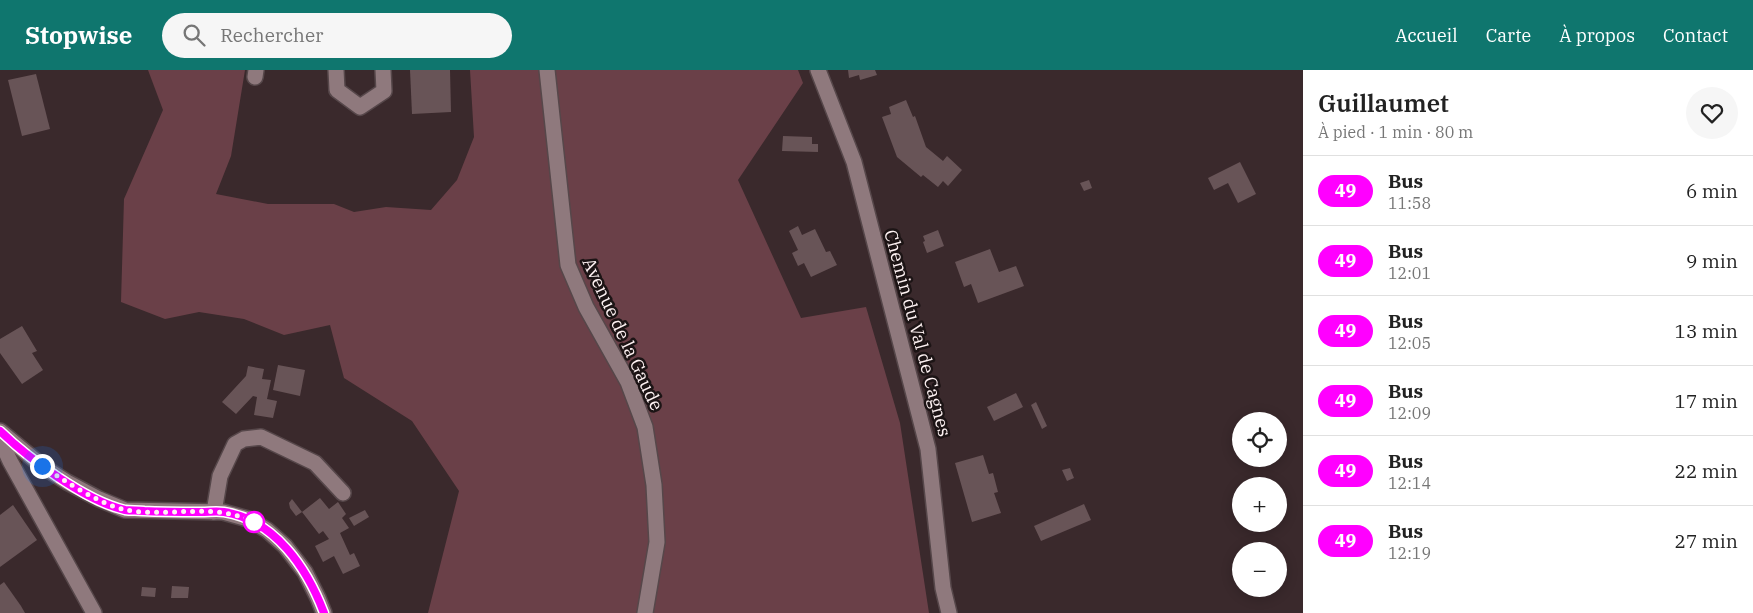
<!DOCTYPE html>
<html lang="fr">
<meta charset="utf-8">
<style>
:root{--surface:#fff;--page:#f6f6f6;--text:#222;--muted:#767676;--line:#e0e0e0;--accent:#0f766e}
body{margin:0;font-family:"IBM Plex Serif",serif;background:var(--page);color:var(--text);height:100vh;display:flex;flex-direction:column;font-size:19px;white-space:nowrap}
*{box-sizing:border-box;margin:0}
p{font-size:16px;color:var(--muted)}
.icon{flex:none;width:28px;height:28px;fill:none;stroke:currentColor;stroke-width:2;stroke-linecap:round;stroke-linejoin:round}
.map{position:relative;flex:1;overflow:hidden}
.side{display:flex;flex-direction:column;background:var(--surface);width:450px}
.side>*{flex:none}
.badge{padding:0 10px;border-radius:16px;font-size:18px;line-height:32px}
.tools{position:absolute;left:1232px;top:342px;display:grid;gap:10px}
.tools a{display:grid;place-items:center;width:55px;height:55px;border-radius:50%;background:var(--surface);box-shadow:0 2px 12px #0003;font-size:25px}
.you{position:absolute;width:25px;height:25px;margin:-12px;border:4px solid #fff;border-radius:50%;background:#1a73e8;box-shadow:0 0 0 8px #1a73e833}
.map>.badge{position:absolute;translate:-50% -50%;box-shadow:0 0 0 2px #fff}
.round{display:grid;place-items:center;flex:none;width:52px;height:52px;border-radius:26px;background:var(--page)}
.summary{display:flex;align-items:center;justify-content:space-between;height:85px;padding:0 15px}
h1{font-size:24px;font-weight:600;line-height:38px}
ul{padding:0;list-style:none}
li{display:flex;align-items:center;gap:15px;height:70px;padding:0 15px;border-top:1px solid var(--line)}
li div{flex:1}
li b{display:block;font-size:19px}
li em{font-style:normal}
li .badge{min-width:55px;font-weight:700;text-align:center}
header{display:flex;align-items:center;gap:30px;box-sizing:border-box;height:70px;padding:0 25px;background:var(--accent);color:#fff}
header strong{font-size:24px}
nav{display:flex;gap:28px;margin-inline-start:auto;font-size:18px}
.search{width:350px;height:45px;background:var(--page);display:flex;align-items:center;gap:12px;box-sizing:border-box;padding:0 18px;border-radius:28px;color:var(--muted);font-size:19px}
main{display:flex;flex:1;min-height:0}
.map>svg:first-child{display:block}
.green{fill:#6a4048}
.building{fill:#685457}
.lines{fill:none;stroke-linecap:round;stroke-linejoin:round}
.minor-casing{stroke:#56474a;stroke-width:18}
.minor{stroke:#8f797d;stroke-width:15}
.line-casing{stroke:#fff;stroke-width:11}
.line{stroke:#f0f;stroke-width:8}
.walk{stroke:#fef2f3;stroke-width:5;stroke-dasharray:0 9}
.stop-dot{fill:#fff;stroke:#f0f;stroke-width:2.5}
.labels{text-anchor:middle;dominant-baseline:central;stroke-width:5;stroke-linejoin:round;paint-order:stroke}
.street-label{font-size:18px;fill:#fef2f3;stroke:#1c1415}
</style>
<header>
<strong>Stopwise</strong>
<div class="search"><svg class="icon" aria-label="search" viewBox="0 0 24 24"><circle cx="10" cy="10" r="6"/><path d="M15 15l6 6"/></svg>Rechercher</div>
<nav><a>Accueil</a><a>Carte</a><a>À propos</a><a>Contact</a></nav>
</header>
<main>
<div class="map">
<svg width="1303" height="543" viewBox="0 0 1303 543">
<rect width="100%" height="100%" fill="#3a292c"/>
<polygon class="green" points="148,0 245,0 231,86 216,124 268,134 334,134 354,142 386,137 431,140 457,110 474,67 470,0 798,0 803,13 738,110 801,248 866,237 900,353 929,543 428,543 459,421 412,351 344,308 330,255 284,265 244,249 199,242 165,249 121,232 124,129 163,40"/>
<g class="building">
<polygon points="410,0 450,0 451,42 412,44"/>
<polygon points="848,0 875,0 877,5 860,10 859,5 849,8"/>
<polygon points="36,4 50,59 22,66 8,10"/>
<polygon points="906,30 913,47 915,46 926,77 943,91 947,86 962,100 948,116 943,111 938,117 923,105 921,107 897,87 882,47 891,44 889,37"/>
<polygon points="783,66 812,67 812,74 818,74 818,82 782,81"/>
<polygon points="1240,92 1256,124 1238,133 1228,113 1214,120 1208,108"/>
<polygon points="1089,110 1092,118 1084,121 1080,113"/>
<polygon points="798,156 802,165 815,159 826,182 830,181 837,195 811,207 804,193 798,196 792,183 798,180 789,161"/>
<polygon points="938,160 944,176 927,183 923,172 925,171 923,166"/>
<polygon points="990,179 999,202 1016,196 1024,216 978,233 971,214 964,217 955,192"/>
<polygon points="22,256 37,281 32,283 43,300 22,314 0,283 0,269"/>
<polygon points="278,295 305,300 300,326 273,320"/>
<polygon points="248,296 264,299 262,309 271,310 267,329 277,331 273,348 254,345 257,327 253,326 236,344 222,332 246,306"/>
<polygon points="1016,323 1023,337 994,351 987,337"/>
<polygon points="1036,332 1047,356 1042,359 1031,335"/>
<polygon points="983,385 989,404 993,403 998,422 994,423 1001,443 972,452 955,393"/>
<polygon points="1070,398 1074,408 1067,411 1062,400"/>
<polygon points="320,428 329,439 338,432 346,444 342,448 349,458 340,463 350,485 354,483 360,496 343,504 334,486 323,492 315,476 329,469 323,461 319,464 302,442"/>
<polygon points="292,429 302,442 296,446 290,438 289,433"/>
<polygon points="1084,434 1091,450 1041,471 1034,456"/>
<polygon points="13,435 37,470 0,497 0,445"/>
<polygon points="365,440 369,447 354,456 349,448"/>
<polygon points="4,512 21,536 25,543 0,543 0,515"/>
<polygon points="172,516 189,517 188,528 171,528"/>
<polygon points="142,517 156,518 155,527 141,526"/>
</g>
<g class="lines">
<defs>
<g id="minor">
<polyline points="336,0 337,20 360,37 384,21 383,0"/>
<polyline points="547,0 568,195 586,237 628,312 645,357 654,415 657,472 645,543"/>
<polyline points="818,0 854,92 928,379 943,518 949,543"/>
<polyline points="255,7 256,0"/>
<polyline points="0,361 42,396 67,412 99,429 125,440 223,442 248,449 267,460 285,476 305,502 318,528 324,543"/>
<polyline points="8,368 3,376 10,391 94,543"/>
<polyline points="214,442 220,406 235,374 244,369 261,367 315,393 343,423"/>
</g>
</defs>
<use href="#minor" class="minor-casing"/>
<use href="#minor" class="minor"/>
</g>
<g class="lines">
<defs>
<path id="line" d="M0,361C29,389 86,431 125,440C131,441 138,440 144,441C163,442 182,442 201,442C209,442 217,441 224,442C275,450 307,498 324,543"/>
</defs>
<use href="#line" class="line-casing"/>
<use href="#line" class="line"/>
<path class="walk" d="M42,396C63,410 101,435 126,440C169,448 218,431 257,454L254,452"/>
</g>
<circle class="stop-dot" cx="254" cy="452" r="10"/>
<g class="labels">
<g class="street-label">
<text transform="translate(918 263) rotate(75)">Chemin du Val de Cagnes</text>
<text transform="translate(623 264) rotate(65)">Avenue de la Gaude</text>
</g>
</g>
</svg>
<div class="tools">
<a><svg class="icon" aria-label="locate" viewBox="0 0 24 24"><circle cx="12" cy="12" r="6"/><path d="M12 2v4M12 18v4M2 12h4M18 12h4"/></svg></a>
<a>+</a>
<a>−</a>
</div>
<div class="you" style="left:42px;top:396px"></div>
</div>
<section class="side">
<div class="summary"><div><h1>Guillaumet</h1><p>À pied · 1 min · 80 m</p></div><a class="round"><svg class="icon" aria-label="heart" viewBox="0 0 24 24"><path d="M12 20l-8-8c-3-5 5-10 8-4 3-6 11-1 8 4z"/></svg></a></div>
<ul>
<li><span class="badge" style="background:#f0f;color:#fff">49</span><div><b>Bus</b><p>11:58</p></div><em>6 min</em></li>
<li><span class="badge" style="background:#f0f;color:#fff">49</span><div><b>Bus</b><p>12:01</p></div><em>9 min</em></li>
<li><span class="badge" style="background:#f0f;color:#fff">49</span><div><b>Bus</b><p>12:05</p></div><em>13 min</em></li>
<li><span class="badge" style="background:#f0f;color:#fff">49</span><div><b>Bus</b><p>12:09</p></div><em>17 min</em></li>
<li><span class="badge" style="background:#f0f;color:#fff">49</span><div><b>Bus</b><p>12:14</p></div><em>22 min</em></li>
<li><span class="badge" style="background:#f0f;color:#fff">49</span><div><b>Bus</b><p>12:19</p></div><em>27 min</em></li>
</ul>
</section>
</main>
